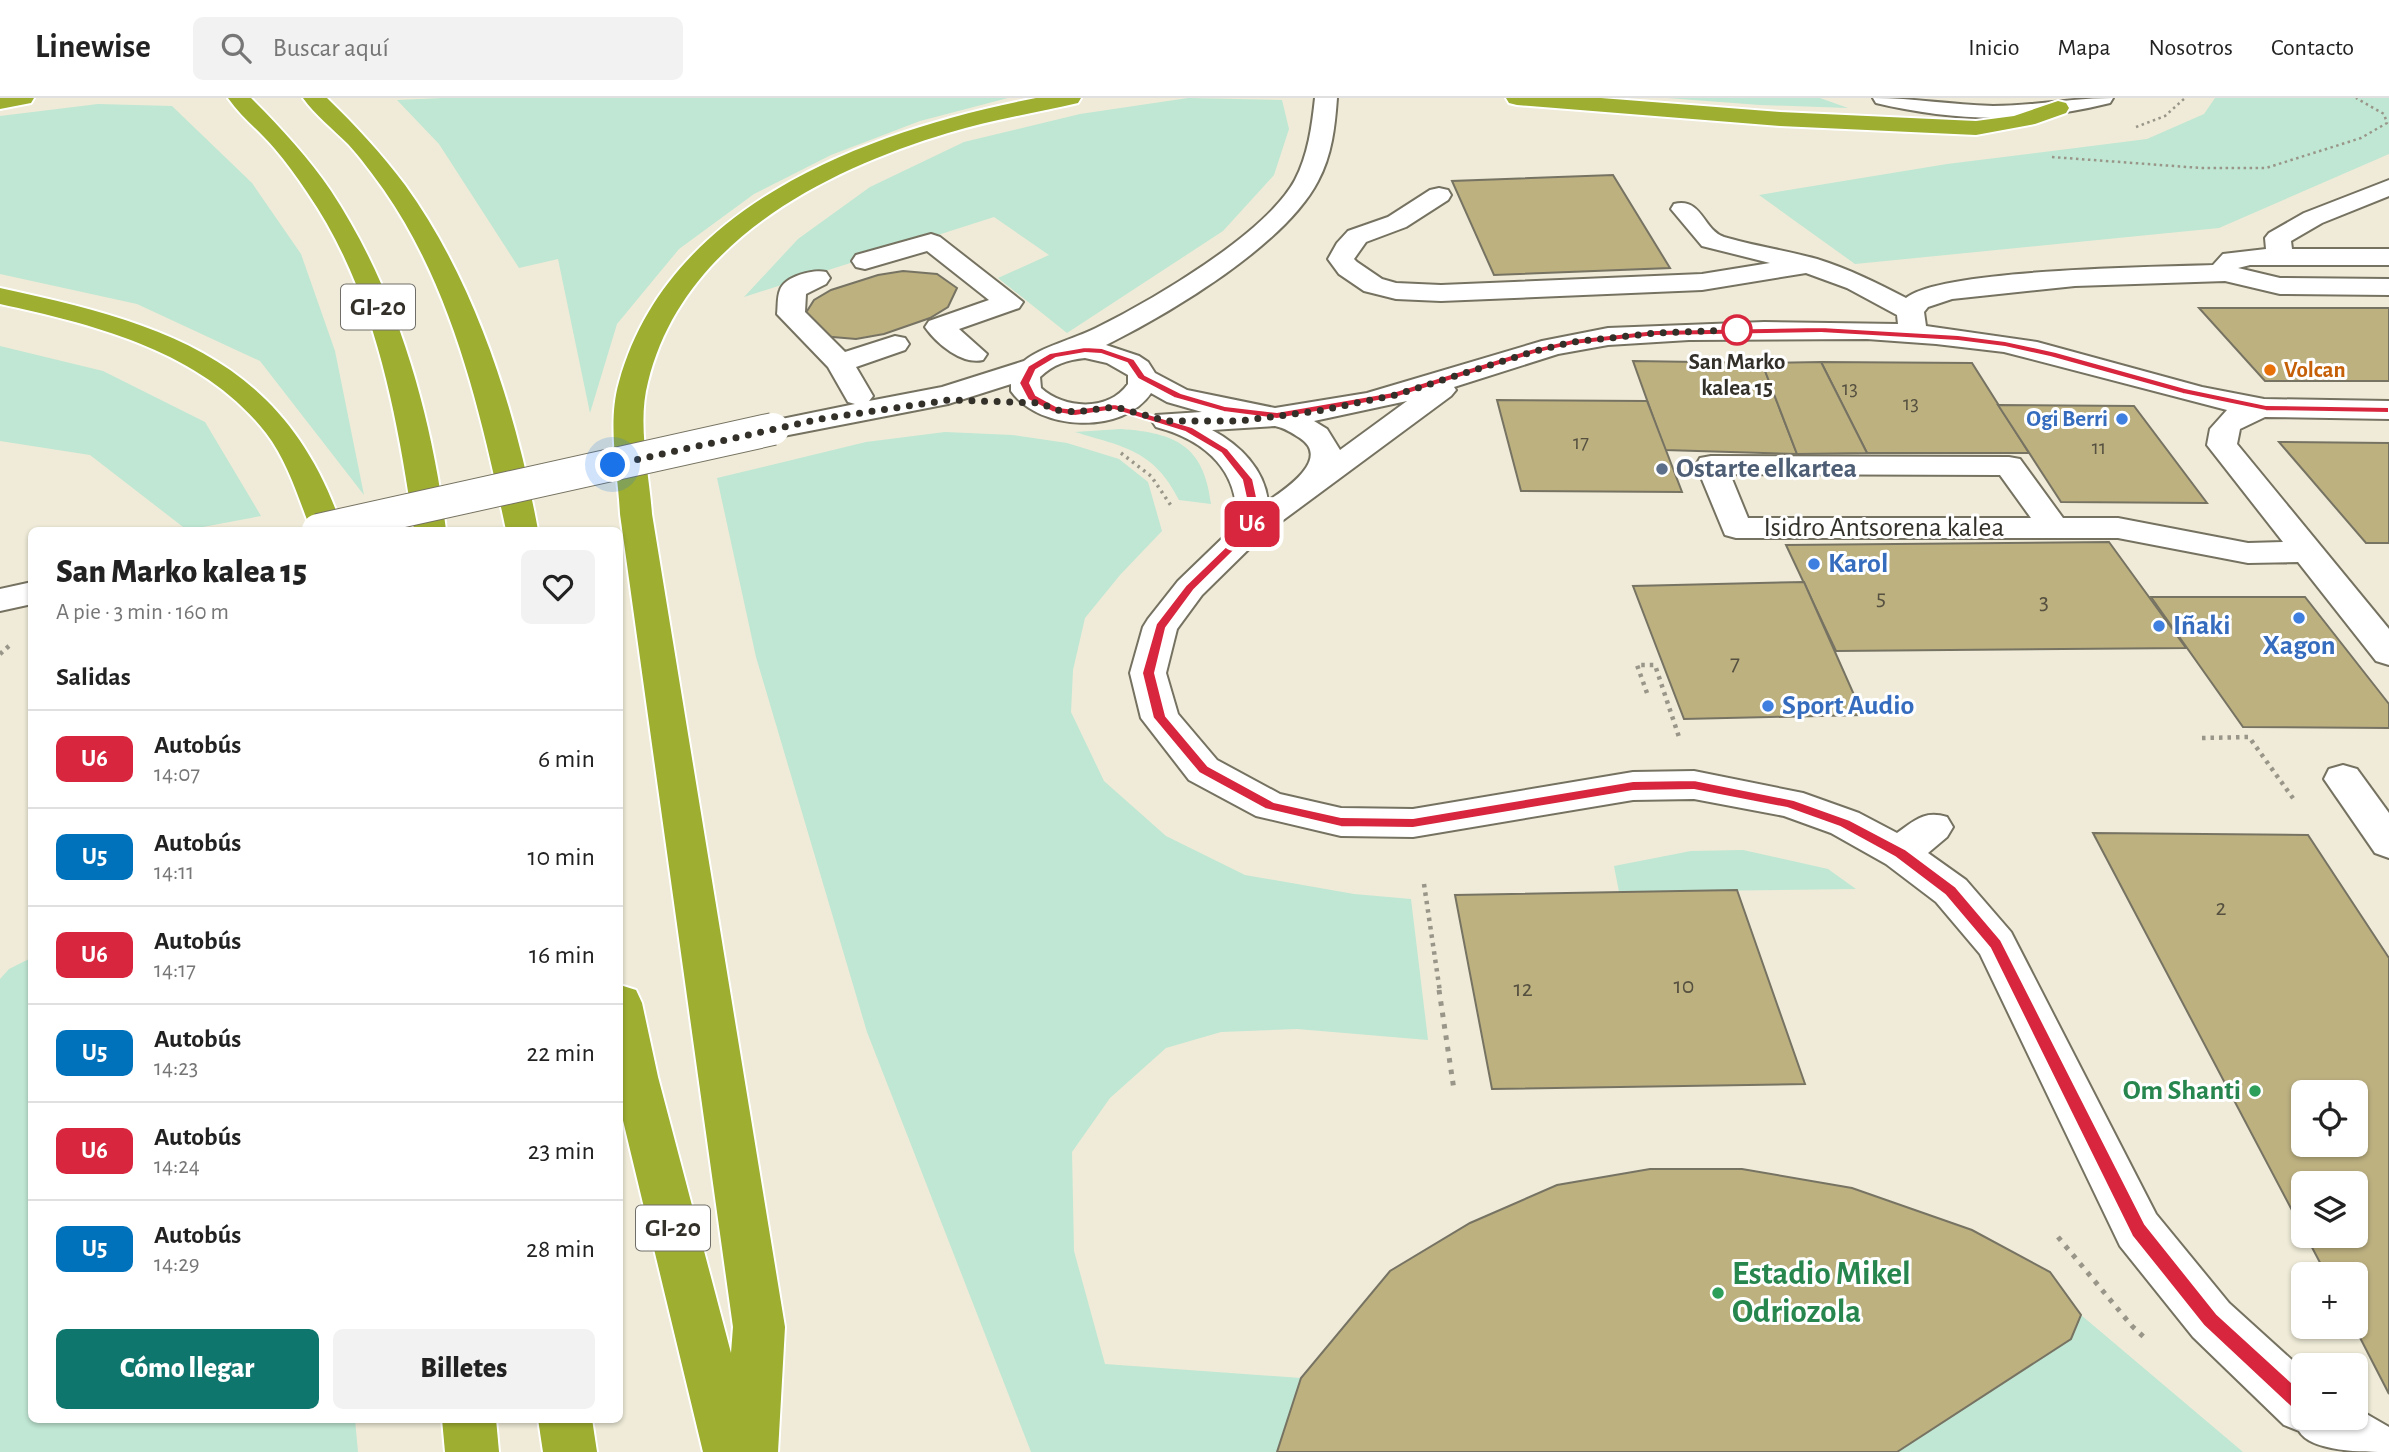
<!DOCTYPE html>
<html lang="es">
<meta charset="utf-8">
<style>
:root{--surface:#fff;--page:#f2f2f2;--text:#222;--muted:#767676;--line:#e0e0e0;--accent:#0f766e}
body{margin:0;font-family:"Alegreya Sans",sans-serif;background:var(--page);color:var(--text);height:100vh;display:flex;flex-direction:column;font-size:26px;white-space:nowrap}
*{box-sizing:border-box;margin:0}
p{font-size:23px;color:var(--muted)}
.icon{flex:none;width:38px;height:38px;fill:none;stroke:currentColor;stroke-width:2;stroke-linecap:round;stroke-linejoin:round}
.map{position:relative;flex:1;overflow:hidden}
.details{position:absolute;left:28px;top:429px;width:595px;height:896px;display:flex;flex-direction:column;background:var(--surface);border-radius:10px;box-shadow:0 2px 5px #0004}
.details>*{flex:none}
.badge{padding:0 14px;border-radius:10px;font-size:24px;line-height:46px}
.fabs{position:absolute;left:2291px;top:982px;display:grid;gap:14px}
.fabs a{display:grid;place-items:center;width:77px;height:77px;border-radius:10px;background:var(--surface);box-shadow:0 2px 5px #0004;font-size:35px}
.you{position:absolute;width:35px;height:35px;margin:-18px;border:5px solid #fff;border-radius:50%;background:#1a73e8;box-shadow:0 0 0 10px #1a73e833}
.map>.badge{position:absolute;translate:-50% -50%;box-shadow:0 0 0 4px #fff}
h2{padding:0 28px;font-size:26px;line-height:63px}
.round{display:grid;place-items:center;flex:none;width:74px;height:74px;border-radius:10px;background:var(--page)}
.headline{display:flex;align-items:center;justify-content:space-between;height:119px;padding:0 28px}
h1{font-size:33px;font-weight:800;line-height:52px}
.primary-button{display:flex;gap:14px;margin-top:auto;padding:14px 28px}
.primary-button a{flex:1;height:80px;border-radius:10px;background:var(--accent);color:#fff;font-size:28px;font-weight:800;line-height:80px;text-align:center}
.primary-button a+a{background:var(--page);color:var(--text)}
ul{padding:0;list-style:none}
li{display:flex;align-items:center;gap:21px;height:98px;padding:0 28px;border-top:2px solid var(--line)}
li div{flex:1}
li b{display:block;font-size:26px}
li em{font-style:normal}
li .badge{min-width:77px;font-weight:700;text-align:center}
header{display:flex;align-items:center;gap:42px;box-sizing:border-box;height:98px;padding:0 35px;background:var(--surface);border-bottom:2px solid var(--line)}
header strong{font-size:33px}
nav{display:flex;gap:38px;margin-inline-start:auto;font-size:24px}
.search{width:490px;height:63px;background:var(--page);display:flex;align-items:center;gap:18px;box-sizing:border-box;padding:0 24px;border-radius:10px;color:var(--muted);font-size:26px}
.map>svg:first-child{display:block}
.green{fill:#bfe7d3}
.building{fill:#bdb180;stroke:#777363;stroke-width:2;fill-rule:evenodd}
.lines{fill:none;stroke-linecap:round;stroke-linejoin:round}
.minor-casing{stroke:#767261;stroke-width:4}
.highway-casing{stroke:#fff;stroke-width:4}
.path-far3{stroke:#999689;stroke-width:2.5;stroke-dasharray:2.5 3.5;stroke-linecap:butt}
.path-far2{stroke:#999689;stroke-width:3.5;stroke-dasharray:2.5 4.5;stroke-linecap:butt}
.path-far1{stroke:#999689;stroke-width:4.5;stroke-dasharray:3.5 5;stroke-linecap:butt}
.path{stroke:#999689;stroke-width:5;stroke-dasharray:4.5 7;stroke-linecap:butt}
.minor{fill:#fff;fill-rule:evenodd}
.highway{fill:#9eae31;fill-rule:evenodd}
.minor-bridge-casing{stroke:#767261;stroke-width:34;stroke-linecap:butt}
.minor-bridge{stroke:#fff;stroke-width:32}
.line{fill:#d7263d;stroke:#fff;stroke-width:2}
.walk{stroke:#323029;stroke-width:7;stroke-dasharray:0 12.6}
.stop-dot{fill:#fff;stroke:#d7263d;stroke-width:3.5}
.food-dot{fill:#e8710a;stroke:#fff;stroke-width:2.5}
.shop-dot{fill:#3f7fe0;stroke:#fff;stroke-width:2.5}
.service-dot{fill:#5c6f8a;stroke:#fff;stroke-width:2.5}
.leisure-dot{fill:#2e9e5b;stroke:#fff;stroke-width:2.5}
.labels{text-anchor:middle;dominant-baseline:central;stroke-width:6;stroke-linejoin:round;paint-order:stroke}
.far-number-label{font-size:21px;fill:#55503f}
.far-stop-label{font-size:23px;font-weight:bold;fill:#323029;stroke:#fff}
.far-food-label{font-size:23px;font-weight:bold;fill:#c56008;stroke:#fff;text-anchor:start}
.far-shop-label{font-size:23px;font-weight:bold;fill:#366cbe;stroke:#fff;text-anchor:end}
.number-label{font-size:24px;fill:#55503f}
.shield{fill:#fff;stroke:#706e69;stroke-width:2}
.shield-label{font-size:26px;font-weight:bold;fill:#323029}
.service-label{font-size:28px;font-weight:bold;fill:#4e5e75;stroke:#fff;text-anchor:start}
.street-label{font-size:28px;fill:#323029;stroke:#fff}
.shop-label{font-size:28px;font-weight:bold;fill:#366cbe;stroke:#fff;text-anchor:start}
.leisure-label{font-size:28px;font-weight:bold;fill:#27864d;stroke:#fff;text-anchor:end}
.near-leisure-label{font-size:33px;font-weight:bold;fill:#27864d;stroke:#fff;text-anchor:start}
</style>
<header>
<strong>Linewise</strong>
<div class="search"><svg class="icon" aria-label="search" viewBox="0 0 24 24"><circle cx="10" cy="10" r="6"/><path d="M15 15l6 6"/></svg>Buscar aquí</div>
<nav><a>Inicio</a><a>Mapa</a><a>Nosotros</a><a>Contacto</a></nav>
</header>
<div class="map">
<svg width="2389" height="1354" viewBox="0 0 2389 1354">
<rect width="100%" height="100%" fill="#efebd8"/>
<g class="green">
<polygon points="443,0 1008,0 920,23 831,57 754,96 679,151 617,226 590,315 558,161 519,170 439,46 397,2"/>
<polygon points="1188,0 1282,2 1289,31 1274,77 1223,133 1067,235 998,180 1049,157 994,119 744,199 798,141 870,89 964,44 1080,16"/>
<polygon points="1667,0 1820,0 1848,10 1760,7"/>
<polygon points="2215,0 2389,0 2389,56 2219,130 1855,166 1759,97 1947,66 2147,41 2204,16"/>
<polygon points="98,6 172,8 252,85 301,156 335,253 364,397 260,263 137,206 0,176 0,18"/>
<polygon points="0,248 103,273 205,324 261,418 187,432 90,357 0,343"/>
<path d="M1121,331C1175,335 1204,347 1211,406L1179,402C1154,352 1124,349 1075,334Z"/>
<polygon points="945,334 1012,337 1067,345 1119,361 1148,384 1162,433 1120,477 1085,520 1073,572 1071,614 1104,683 1166,738 1245,777 1354,796 1411,801 1428,942 1297,931 1221,934 1166,950 1110,1000 1072,1054 1074,1153 1105,1266 1301,1280 1390,1173 1650,1071 1742,1071 1852,1090 1972,1132 2050,1174 2081,1217 2243,1354 1031,1354 867,934 756,559 717,380 866,344"/>
<polygon points="1743,752 1828,771 1856,791 1619,794 1614,768 1691,753"/>
<polygon points="31,860 32,1321 355,1321 358,1354 0,1354 0,881 9,871"/>
</g>
<g class="building">
<polygon points="1613,77 1670,170 1494,177 1452,83"/>
<polygon points="903,173 937,176 957,190 948,209 930,220 884,236 856,241 821,238 802,221 814,202 831,192 878,177"/>
<polygon points="2199,210 2389,210 2389,283 2265,283"/>
<polygon points="1633,263 1762,265 1797,356 1665,352"/>
<polygon points="1821,264 1972,265 2029,355 1867,355"/>
<polygon points="1821,264 1867,355 1797,356 1762,265"/>
<polygon points="1497,302 1647,303 1682,394 1521,393"/>
<polygon points="1998,307 2134,308 2207,405 2061,404"/>
<polygon points="2279,344 2389,345 2389,445 2366,445"/>
<polygon points="2109,444 2186,550 1836,553 1786,447"/>
<polygon points="1804,484 1863,617 1684,621 1633,488"/>
<polygon points="2151,499 2305,499 2389,606 2389,630 2243,629"/>
<path d="M2093,735L2308,737L2389,860V1296L2354,1228L2356,1176H2326L2306,1138H2356V1085H2303V1133ZM2303,994H2356V1046H2303Z"/>
<polygon points="1737,792 1805,986 1492,991 1455,797"/>
<polygon points="1650,1071 1742,1071 1852,1090 1972,1132 2050,1174 2081,1217 2071,1241 1897,1354 1277,1354 1301,1280 1390,1173 1470,1125 1557,1087"/>
</g>
<g class="lines">
<defs>
<g id="minor">
<path d="M1315,0H1337C1335,28 1332,57 1318,83C1285,147 1170,215 1106,247L1139,258L1148,264L1155,275L1187,292L1275,310L1367,295L1542,243L1608,230L1764,224L1898,226L1897,217L1847,190L1806,175L1702,192L1441,203L1396,201L1364,193L1339,176L1328,161L1337,145L1348,133L1388,119L1430,92L1439,90L1448,92L1451,97L1448,102L1406,129L1366,144L1354,161L1357,164L1382,181L1396,185L1441,187L1702,176L1770,165L1702,148L1671,111L1674,106C1702,99 1703,132 1724,139C1755,148 1788,153 1817,161C1849,171 1877,185 1906,200C1940,171 2159,169 2213,167L2223,156L2266,151L2265,140L2269,135L2304,115L2389,82V98L2322,125L2291,143L2292,151H2389V167H2250L2238,170L2280,180L2389,181V197L2280,196L2225,183L2075,188L1952,201L1928,209L1924,214L1926,228L2037,244L2202,289L2264,301L2389,303V321L2265,319L2240,331L2237,346L2389,531V567L2376,563L2298,464L2248,465L2118,440H1736L1725,437L1696,367L1700,360L1711,358L2009,359L2020,361L2063,420H2118L2248,445L2283,444L2207,347L2210,331L2227,312L2004,254L1936,246L1867,241L1689,242L1608,247L1558,256L1454,289L1456,292L1451,298L1263,437L1202,497L1177,531L1166,575L1178,616L1217,662L1280,696L1341,710L1413,711L1633,674L1694,673L1803,695L1859,715L1897,735C1915,722 1925,712 1947,719L1953,729L1947,739L1928,755L1966,782L2011,834L2156,1116L2229,1205L2303,1272V1320H2356V1310L2389,1329V1354C2364,1354 2311,1354 2299,1333L2284,1327L2193,1239L2120,1148L1980,856L1936,804L1886,766L1831,735L1784,718L1694,701L1633,702L1413,739L1341,738L1256,718L1189,682L1141,620L1130,575L1143,529L1148,521L1178,483L1236,427C1241,374 1206,342 1156,329L1152,323L1156,317L1202,314L1167,304L1151,295C1123,337 1039,333 1011,293V286L948,306L773,340L762,337L758,331L762,325L855,306L848,304L828,269L777,216C778,209 777,199 780,192C785,178 814,171 826,174L830,180L826,186L806,196L805,214L845,254L895,238L905,240L909,246L905,252L856,269L873,298L869,303L942,289L1024,263C1041,249 1074,241 1096,230C1151,203 1266,136 1295,82C1308,57 1312,28 1315,0ZM1085,260L1107,265L1128,277V286C1108,314 1064,311 1041,290L1040,279C1054,266 1067,262 1085,260ZM1407,303L1340,352L1327,331L1314,323ZM1275,328C1285,330 1292,335 1300,340C1332,361 1284,392 1268,403C1264,371 1240,347 1212,332ZM1730,376L2000,377L2031,420H1748Z"/>
<path d="M1873,0C1913,0 1953,7 1993,8C2033,8 2073,0 2113,0L2110,5C2031,25 1956,24 1876,5Z"/>
<path d="M931,136L940,139L1023,204L1019,210L959,231L987,256L983,262C962,267 937,246 925,229L929,223L989,202L927,153L865,171L856,169L852,163L856,157Z"/>
<polygon points="32,484 32,506 0,513 0,491"/>
<polygon points="2343,667 2357,671 2389,715 2389,760 2375,755 2324,681 2329,671"/>
</g>
<g id="highway">
<polygon points="0,0 34,0 31,5 0,11"/>
<path d="M228,0H251C280,29 308,59 331,93C397,193 431,314 446,432H414C397,316 375,192 307,94C297,79 286,64 275,51C260,33 241,19 228,0Z"/>
<path d="M303,0H327C355,27 381,55 405,87C476,185 516,314 538,432H506C481,316 453,191 384,92C373,77 361,60 348,46C333,31 315,17 303,0Z"/>
<path d="M1036,0H1081L1078,5C1035,15 991,22 948,35C822,73 682,145 648,284C637,325 649,374 652,416L785,1229L778,1354H703L620,1010V887L636,892L642,905L658,979L731,1255L733,1229L620,416C618,374 607,325 619,284C668,105 871,32 1036,0Z"/>
<polygon points="1506,0 1601,0 1780,14 1976,23 2014,18 2058,3 2066,5 2069,10 2066,15 2035,26 1976,37 1780,28 1517,7 1509,5"/>
<path d="M0,190C162,225 286,260 343,432H311C298,399 288,364 266,335C202,253 96,227 0,206Z"/>
<polygon points="442,1321 496,1321 499,1354 445,1354"/>
<polygon points="538,1321 592,1321 597,1354 543,1354"/>
</g>
</defs>
<use href="#minor" class="minor-casing"/>
<use href="#highway" class="highway-casing"/>
<g class="path-far3">
<polyline points="2136,29 2165,18 2185,0"/>
<polyline points="2052,59 2201,70 2266,70 2361,40 2387,25 2384,16 2356,0"/>
</g>
<polyline class="path-far2" points="1121,355 1151,378 1172,409"/>
<g class="path-far1">
<polyline points="0,556 10,547"/>
<polyline points="1647,595 1637,567 1655,567 1679,639"/>
<polyline points="2202,640 2249,639 2295,703"/>
<polyline points="1424,786 1440,894"/>
</g>
<g class="path">
<polyline points="1439,892 1454,992"/>
<polyline points="2058,1139 2132,1228 2147,1242"/>
</g>
<use href="#minor" class="minor"/>
<use href="#highway" class="highway"/>
<defs>
<polyline id="minor-bridge" points="318,432 773,331"/>
</defs>
<use href="#minor-bridge" class="minor-bridge-casing"/>
<use href="#minor-bridge" class="minor-bridge"/>
</g>
<polygon class="line" points="1821,229 1958,237 2005,243 2056,254 2185,290 2266,307 2389,309 2389,315 2266,313 2183,296 2050,259 2005,249 1958,243 1821,235 1656,238 1573,247 1538,255 1395,300 1277,321 1224,314 1174,300 1138,281 1127,265 1101,256 1085,255 1056,260 1036,272 1030,285 1036,297 1058,309 1075,311 1115,306 1192,329 1228,351 1253,381 1260,413 1257,430 1194,492 1166,530 1155,575 1166,618 1208,668 1274,704 1341,719 1413,720 1633,683 1694,682 1794,702 1850,722 1905,751 1956,789 2001,842 2145,1126 2217,1216 2310,1301 2313,1308 2310,1314 2303,1317 2296,1314 2204,1228 2132,1138 1990,850 1945,797 1895,759 1840,729 1787,710 1694,692 1633,693 1413,730 1341,729 1265,711 1199,675 1153,620 1142,575 1156,526 1186,487 1246,429 1249,413 1242,382 1221,355 1185,334 1114,312 1075,318 1052,314 1028,302 1019,285 1028,268 1050,255 1085,249 1102,250 1134,261 1145,277 1181,295 1225,308 1277,314 1393,294 1531,251 1573,241 1656,232"/>
<g class="lines">
<polyline class="walk" points="613,367 820,321 949,302 1040,305 1056,312 1075,314 1115,309 1167,323 1239,323 1318,313 1395,297 1535,253 1573,244 1656,235 1737,232"/>
</g>
<circle class="stop-dot" cx="1737" cy="232" r="14"/>
<circle class="food-dot" cx="2270" cy="272" r="7"/>
<g class="shop-dot">
<circle cx="2122" cy="321" r="7"/>
<circle cx="1814" cy="466" r="7"/>
<circle cx="2299" cy="520" r="7"/>
<circle cx="2159" cy="528" r="7"/>
<circle cx="1768" cy="608" r="7"/>
</g>
<circle class="service-dot" cx="1662" cy="371" r="7"/>
<g class="leisure-dot">
<circle cx="2255" cy="993" r="7"/>
<circle cx="1718" cy="1195" r="7"/>
</g>
<g class="labels">
<g class="far-number-label">
<text x="1850" y="290">13</text>
<text x="1911" y="305">13</text>
<text x="1581" y="344">17</text>
<text x="2099" y="349">11</text>
</g>
<g class="far-stop-label">
<text x="1737" y="264">San Marko<tspan x="1737" dy="26">kalea 15</tspan></text>
</g>
<g class="far-food-label">
<text x="2284" y="272">Volcan</text>
</g>
<g class="far-shop-label">
<text x="2108" y="321">Ogi Berri</text>
</g>
<g class="number-label">
<text x="1881" y="500">5</text>
<text x="2044" y="504">3</text>
<text x="1735" y="565">7</text>
<text x="2221" y="810">2</text>
<text x="1684" y="888">10</text>
<text x="1523" y="891">12</text>
</g>
<g class="shield">
<rect x="341" y="186.5" width="74" height="45" rx="5"/>
<rect x="636" y="1107.5" width="74" height="45" rx="5"/>
</g>
<g class="shield-label">
<text x="378" y="209">GI-20</text>
<text x="673" y="1130">GI-20</text>
</g>
<g class="service-label">
<text x="1676" y="371">Ostarte elkartea</text>
</g>
<g class="street-label">
<text x="1884" y="430">Isidro Antsorena kalea</text>
</g>
<g class="shop-label">
<text x="1828" y="466">Karol</text>
<text x="2173" y="528">Iñaki</text>
<text x="2299" y="548" text-anchor="middle">Xagon</text>
<text x="1782" y="608">Sport Audio</text>
</g>
<g class="leisure-label">
<text x="2241" y="993">Om Shanti</text>
</g>
<g class="near-leisure-label">
<text x="1732" y="1176">Estadio Mikel<tspan x="1732" dy="38">Odriozola</tspan></text>
</g>
</g>
</svg>
<div class="fabs">
<a><svg class="icon" aria-label="locate" viewBox="0 0 24 24"><circle cx="12" cy="12" r="6"/><path d="M12 2v4M12 18v4M2 12h4M18 12h4"/></svg></a>
<a><svg class="icon" aria-label="layers" viewBox="0 0 24 24"><path d="M12 4l9 5-9 5-9-5zM3 14l9 5 9-5"/></svg></a>
<a>+</a>
<a>−</a>
</div>
<div class="you" style="left:613px;top:367px"></div>
<b class="badge" style="left:1252px;top:426px;background:#d7263d;color:#fff">U6</b>
<section class="details">
<div class="headline"><div><h1>San Marko kalea 15</h1><p>A pie · 3 min · 160 m</p></div><a class="round"><svg class="icon" aria-label="heart" viewBox="0 0 24 24"><path d="M12 20l-8-8c-3-5 5-10 8-4 3-6 11-1 8 4z"/></svg></a></div>
<h2>Salidas</h2>
<ul>
<li><span class="badge" style="background:#d7263d;color:#fff">U6</span><div><b>Autobús</b><p>14:07</p></div><em>6 min</em></li>
<li><span class="badge" style="background:#0072bc;color:#fff">U5</span><div><b>Autobús</b><p>14:11</p></div><em>10 min</em></li>
<li><span class="badge" style="background:#d7263d;color:#fff">U6</span><div><b>Autobús</b><p>14:17</p></div><em>16 min</em></li>
<li><span class="badge" style="background:#0072bc;color:#fff">U5</span><div><b>Autobús</b><p>14:23</p></div><em>22 min</em></li>
<li><span class="badge" style="background:#d7263d;color:#fff">U6</span><div><b>Autobús</b><p>14:24</p></div><em>23 min</em></li>
<li><span class="badge" style="background:#0072bc;color:#fff">U5</span><div><b>Autobús</b><p>14:29</p></div><em>28 min</em></li>
</ul>
<div class="primary-button"><a>Cómo llegar</a><a>Billetes</a></div>
</section>
</div>
